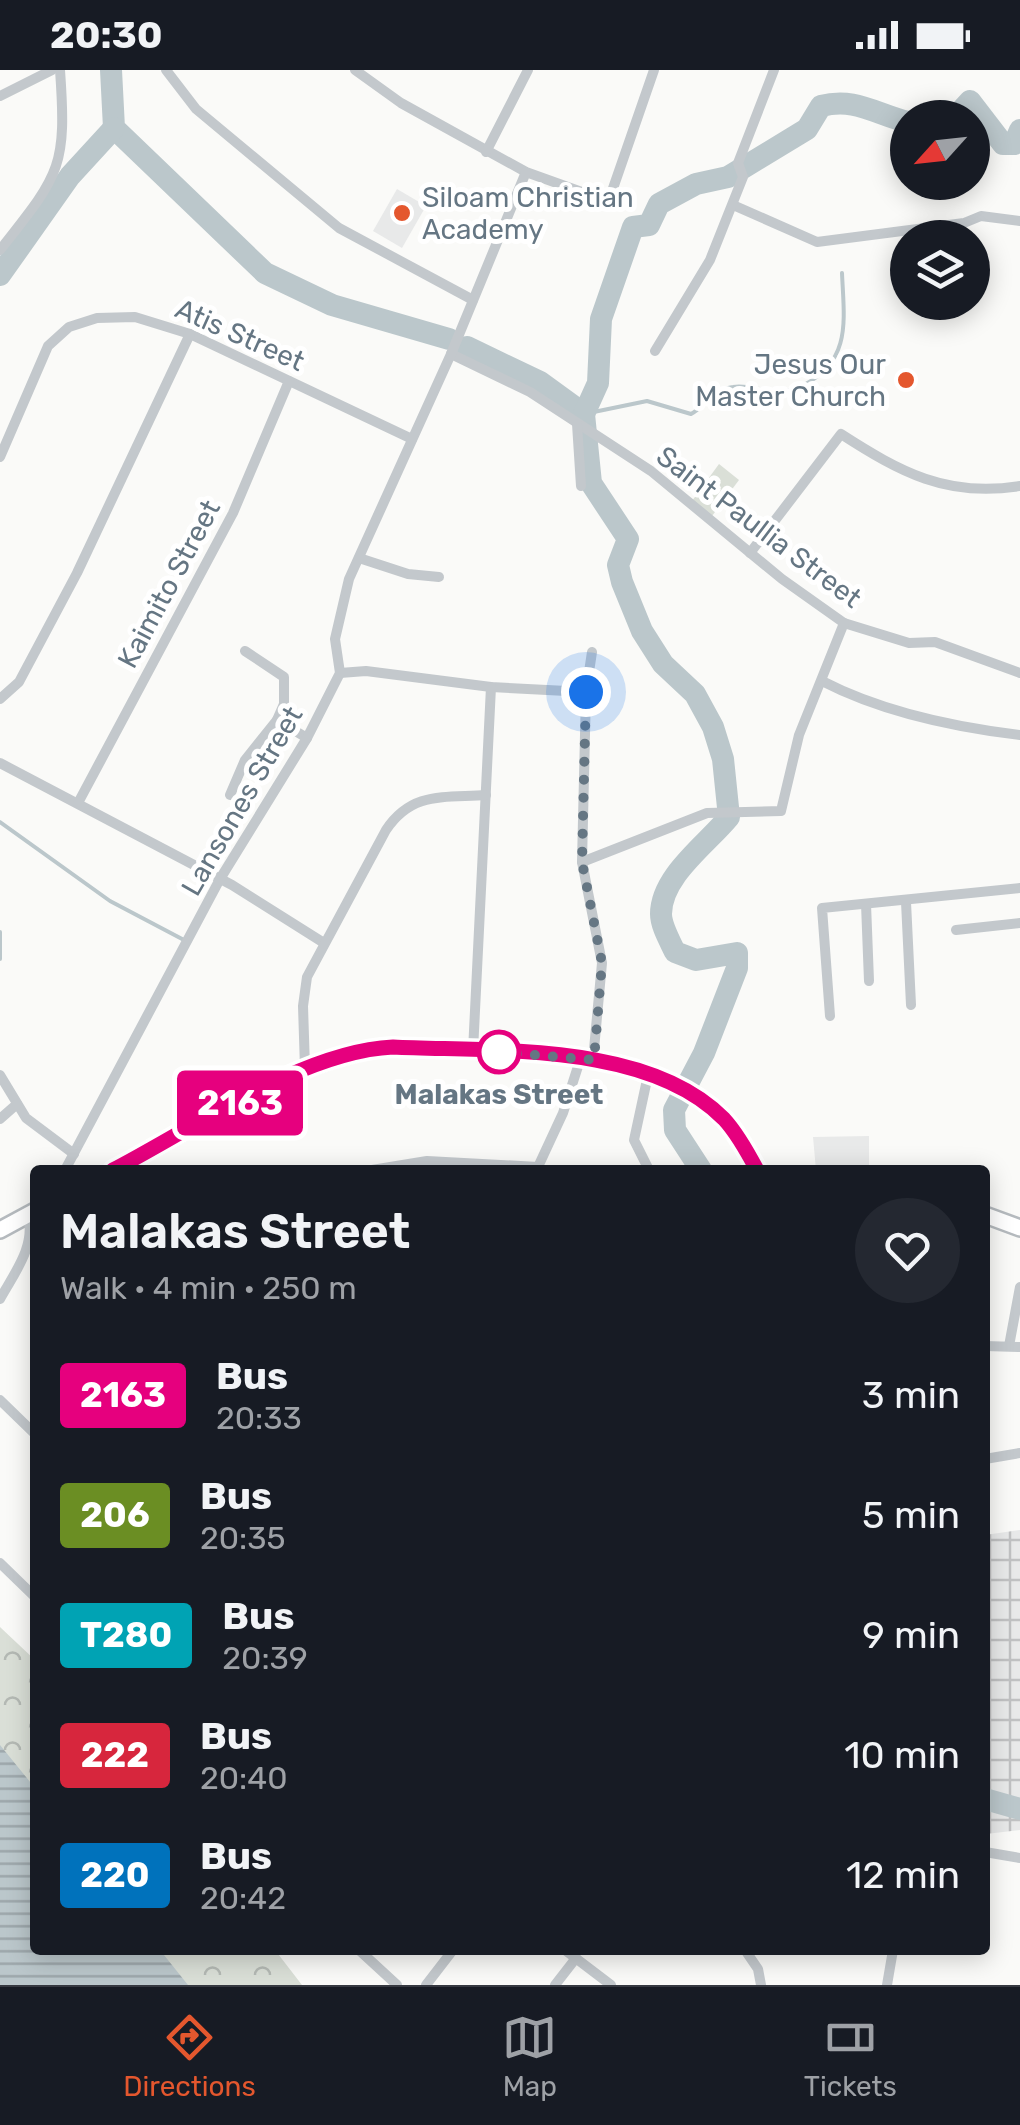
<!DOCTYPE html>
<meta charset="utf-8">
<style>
:root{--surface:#171b24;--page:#242831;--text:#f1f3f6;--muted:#9ea1a6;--line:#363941;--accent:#e4572e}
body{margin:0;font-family:Rubik,sans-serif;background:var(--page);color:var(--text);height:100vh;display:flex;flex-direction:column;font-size:38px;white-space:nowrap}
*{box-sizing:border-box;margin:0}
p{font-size:32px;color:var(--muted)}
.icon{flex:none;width:55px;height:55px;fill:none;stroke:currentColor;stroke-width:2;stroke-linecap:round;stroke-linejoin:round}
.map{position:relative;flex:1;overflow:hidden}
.sheet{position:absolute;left:30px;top:1095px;width:960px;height:790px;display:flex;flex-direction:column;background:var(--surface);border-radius:10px;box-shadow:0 5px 25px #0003}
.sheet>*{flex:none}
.badge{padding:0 20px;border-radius:8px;font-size:35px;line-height:65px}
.needle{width:65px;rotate:243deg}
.buttons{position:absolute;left:890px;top:30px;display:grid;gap:20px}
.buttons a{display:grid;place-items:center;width:100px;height:100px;border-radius:50%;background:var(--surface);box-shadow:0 5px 25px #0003;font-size:50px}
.you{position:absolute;width:50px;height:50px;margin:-25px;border:8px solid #fff;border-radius:50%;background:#1a73e8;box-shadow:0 0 0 15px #1a73e833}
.map>.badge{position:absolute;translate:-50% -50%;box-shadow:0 0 0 5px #fff}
.round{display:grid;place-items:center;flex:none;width:105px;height:105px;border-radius:52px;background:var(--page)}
.summary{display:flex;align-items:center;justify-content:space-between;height:170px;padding:0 30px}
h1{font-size:48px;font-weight:600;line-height:75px}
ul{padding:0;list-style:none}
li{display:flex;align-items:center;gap:30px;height:120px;padding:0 30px}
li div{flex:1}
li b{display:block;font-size:38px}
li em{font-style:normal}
li .badge{min-width:110px;font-weight:700;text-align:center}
.status{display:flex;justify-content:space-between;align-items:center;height:70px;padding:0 50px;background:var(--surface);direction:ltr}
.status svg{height:28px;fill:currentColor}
.tabs{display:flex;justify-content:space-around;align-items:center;height:140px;border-top:2px solid var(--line);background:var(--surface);font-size:28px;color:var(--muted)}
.tabs a{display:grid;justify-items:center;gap:5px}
.tabs .selected{color:var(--accent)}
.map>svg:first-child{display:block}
.built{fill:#e8e9e9}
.industrial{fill:url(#industrial-grid)}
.grass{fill:#dadfd7}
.park{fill:url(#park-crowns)}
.water{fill:url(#water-rules)}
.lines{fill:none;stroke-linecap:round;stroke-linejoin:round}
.stream{stroke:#bbc7cb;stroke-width:4}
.river{stroke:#bbc7cb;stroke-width:22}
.primary-casing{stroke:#b5babe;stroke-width:20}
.street{stroke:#c3c8cc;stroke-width:10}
.primary{stroke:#fff;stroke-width:15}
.line-casing{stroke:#fff;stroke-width:22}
.line{stroke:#e6007e;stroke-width:15}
.walk{stroke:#657683;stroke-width:10;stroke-dasharray:0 18}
.poi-dot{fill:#e4572e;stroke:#fff;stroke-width:4}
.stop-dot{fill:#fff;stroke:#e6007e;stroke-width:5}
.labels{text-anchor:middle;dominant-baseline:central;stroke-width:10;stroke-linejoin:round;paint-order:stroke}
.poi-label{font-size:28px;fill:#657683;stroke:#fff;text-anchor:start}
.street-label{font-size:28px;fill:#657683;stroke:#fff}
.stop-label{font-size:28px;font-weight:bold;fill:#657683;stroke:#fff}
</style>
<div class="status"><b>20:30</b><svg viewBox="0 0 49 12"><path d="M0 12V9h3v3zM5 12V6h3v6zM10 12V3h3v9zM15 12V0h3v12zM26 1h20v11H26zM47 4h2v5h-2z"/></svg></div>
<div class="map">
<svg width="1020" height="1915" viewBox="0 0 1020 1915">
<defs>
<pattern id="industrial-grid" width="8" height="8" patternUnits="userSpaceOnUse" patternTransform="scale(2.5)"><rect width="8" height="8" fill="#e8e9e9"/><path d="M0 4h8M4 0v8" fill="none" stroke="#c0c1c2"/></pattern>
<pattern id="park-crowns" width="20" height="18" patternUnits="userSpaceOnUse" patternTransform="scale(2.5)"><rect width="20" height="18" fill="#dadfd7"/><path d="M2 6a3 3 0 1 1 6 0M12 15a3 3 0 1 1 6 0" fill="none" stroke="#b4b9b4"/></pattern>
<pattern id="water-rules" width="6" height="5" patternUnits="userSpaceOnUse" patternTransform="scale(2.5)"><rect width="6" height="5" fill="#bbc7cb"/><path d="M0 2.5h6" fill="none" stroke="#9ca6aa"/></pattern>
</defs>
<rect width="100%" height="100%" fill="#fafaf8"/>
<g class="built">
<polygon points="397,119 426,136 402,178 373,161"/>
<polygon points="869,1066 869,1100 816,1100 813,1067"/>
</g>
<polygon class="industrial" points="1020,1460 1020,1760 986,1764 985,1465"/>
<polygon class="grass" points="719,394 739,410 712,446 692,431"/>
<polygon class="park" points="0,1557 35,1590 35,1880 275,1880 302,1915 0,1915"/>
<polygon class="water" points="0,1675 35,1718 35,1880 160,1880 188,1915 0,1915"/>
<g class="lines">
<g class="stream">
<path d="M804,315C852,290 844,250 842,203"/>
<path d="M584,344L647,331L691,344C705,336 715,319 733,317C752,314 768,325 791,320"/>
<polyline points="0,752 110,831 184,870"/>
<polyline points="0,862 0,889"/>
</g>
<g class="river">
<polyline points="111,0 114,58 265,203 332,235 449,269"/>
<polyline points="932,48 944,41 958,44 970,31 1003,74 1014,74 1020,60"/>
<polyline points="0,205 70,106 114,58"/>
<path d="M467,277L540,312L584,344L591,413L628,469L618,495L622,512L642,561L663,594L695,624L713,657L723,689L729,747C707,774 661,806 661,844C661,856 670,871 675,882L696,890L737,883V898L704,983L674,1040L675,1060L701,1100"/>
<path d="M584,344L598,313L601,249L633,157L649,155L659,134L696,114L728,107L807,59L821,36C855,27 875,44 908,52"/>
<polyline points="985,1729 1020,1739"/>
</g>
<defs>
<g id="primary">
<path d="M114,1100C195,1058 303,982 393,977C492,982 648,971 723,1049C737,1063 748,1083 757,1100"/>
<polyline points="985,1145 1020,1158"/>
<polyline points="0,1160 35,1141"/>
</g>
</defs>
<use href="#primary" class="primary-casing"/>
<g class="street">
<polyline points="166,0 196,39 339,158 473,230"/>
<polyline points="355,0 401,33 526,102 604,130 610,127 654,0"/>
<polyline points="0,26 52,0"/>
<polyline points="486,82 528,0"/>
<polyline points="733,135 817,172 964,153 981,146 1020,151"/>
<path d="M0,180C60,104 67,98 60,0"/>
<polyline points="655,281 710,190 743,107 738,93 774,0"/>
<polyline points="451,284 530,322 651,401 782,509 844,553 909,573 935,572 1020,603"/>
<polyline points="577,354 581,416"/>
<polyline points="0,387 48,276 69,257 97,248 135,247 190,264 412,369"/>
<path d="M750,483L841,364C900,402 947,428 1020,416"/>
<polyline points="359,488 408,504 439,507"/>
<polyline points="245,581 284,607 284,634 277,650"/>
<polyline points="592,582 586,622 582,792 602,893 593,990"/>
<polyline points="340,603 366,601 491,617 586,622"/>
<path d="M822,611C882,642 953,657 1020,665"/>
<polyline points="0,629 19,612 77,503 190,264"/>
<polyline points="0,693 232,815 324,873"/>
<polyline points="230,725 245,690 277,650 307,668"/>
<polyline points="78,733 233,443 289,311"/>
<polyline points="582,792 707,743 781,741 799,665 844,553"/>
<polyline points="906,832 911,935"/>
<polyline points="866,834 869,911"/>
<polyline points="956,860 1020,853"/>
<polyline points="830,946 822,838 1020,818"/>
<polyline points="473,981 491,617"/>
<path d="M305,998L303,936L307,907L386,760C412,721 444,728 486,725"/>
<polyline points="0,1005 26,1048 74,1084"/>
<polyline points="648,1005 634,1070 649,1100"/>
<polyline points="0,1049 17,1034"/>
<polyline points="537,1099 563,1043 581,987"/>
<polyline points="65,1100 220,809 307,668 340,603 335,569 349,509 451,284 526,102"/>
<polyline points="372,1100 427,1091 538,1097"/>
<path d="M0,1229C15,1202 36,1176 28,1145"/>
<polyline points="985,1276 1020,1277"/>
<polyline points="1009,1276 1020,1217"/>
<polyline points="0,1330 35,1364"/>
<polyline points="985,1389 1020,1383"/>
<polyline points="0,1493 35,1527"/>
<polyline points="985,1782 1020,1788"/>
<polyline points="359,1880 397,1915"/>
<polyline points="565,1880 611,1915"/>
<polyline points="745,1880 758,1899 761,1915"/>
<polyline points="426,1915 453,1880"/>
<polyline points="555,1915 576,1888"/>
<polyline points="887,1915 893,1880"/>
</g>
<use href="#primary" class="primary"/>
</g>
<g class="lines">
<defs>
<path id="line" d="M113,1100C194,1058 303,981 393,977C492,982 648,971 724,1049C737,1063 748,1083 757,1100"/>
</defs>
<use href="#line" class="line-casing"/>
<use href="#line" class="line"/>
<polyline class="walk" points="499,982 594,990 602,893 582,792 586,622"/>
</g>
<g class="poi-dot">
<circle cx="402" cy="143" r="10"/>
<circle cx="906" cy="310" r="10"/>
</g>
<circle class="stop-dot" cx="499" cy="982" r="20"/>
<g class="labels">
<g class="poi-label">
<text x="422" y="127">Siloam Christian<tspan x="422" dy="32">Academy</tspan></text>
<text x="886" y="294" text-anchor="end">Jesus Our<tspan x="886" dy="32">Master Church</tspan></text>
</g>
<g class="street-label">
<text transform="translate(240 265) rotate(24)">Atis Street</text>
<text transform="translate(759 457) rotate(37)">Saint Paullia Street</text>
<text transform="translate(169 514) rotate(-62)">Kaimito Street</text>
<text transform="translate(242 731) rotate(-60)">Lansones Street</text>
</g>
<g class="stop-label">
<text x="499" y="1024">Malakas Street</text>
</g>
</g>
</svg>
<div class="buttons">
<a><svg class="needle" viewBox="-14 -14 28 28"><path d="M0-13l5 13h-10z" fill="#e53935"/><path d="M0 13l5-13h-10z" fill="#9ea1a6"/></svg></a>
<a><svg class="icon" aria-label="layers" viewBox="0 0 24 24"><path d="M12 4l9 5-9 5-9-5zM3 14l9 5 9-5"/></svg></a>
</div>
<div class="you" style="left:586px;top:622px"></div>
<b class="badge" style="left:240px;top:1033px;background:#e6007e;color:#fff">2163</b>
<section class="sheet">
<div class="summary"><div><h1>Malakas Street</h1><p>Walk · 4 min · 250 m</p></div><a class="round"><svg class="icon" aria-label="heart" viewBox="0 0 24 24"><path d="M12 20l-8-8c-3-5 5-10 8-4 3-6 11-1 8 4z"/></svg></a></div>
<ul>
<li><span class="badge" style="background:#e6007e;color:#fff">2163</span><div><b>Bus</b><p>20:33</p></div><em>3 min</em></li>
<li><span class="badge" style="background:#6b8e23;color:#fff">206</span><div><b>Bus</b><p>20:35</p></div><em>5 min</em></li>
<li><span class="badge" style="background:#00a3b4;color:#fff">T280</span><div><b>Bus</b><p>20:39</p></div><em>9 min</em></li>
<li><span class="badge" style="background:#d7263d;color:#fff">222</span><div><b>Bus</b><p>20:40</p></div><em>10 min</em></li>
<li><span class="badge" style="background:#0072bc;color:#fff">220</span><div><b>Bus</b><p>20:42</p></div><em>12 min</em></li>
</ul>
</section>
</div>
<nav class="tabs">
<a class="selected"><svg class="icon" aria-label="directions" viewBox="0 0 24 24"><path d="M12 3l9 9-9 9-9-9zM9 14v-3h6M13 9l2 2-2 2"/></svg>Directions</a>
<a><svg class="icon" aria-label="map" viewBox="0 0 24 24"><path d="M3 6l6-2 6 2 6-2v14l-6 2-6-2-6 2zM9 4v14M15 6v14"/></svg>Map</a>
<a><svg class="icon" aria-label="tickets" viewBox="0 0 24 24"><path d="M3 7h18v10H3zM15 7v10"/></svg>Tickets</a>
</nav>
